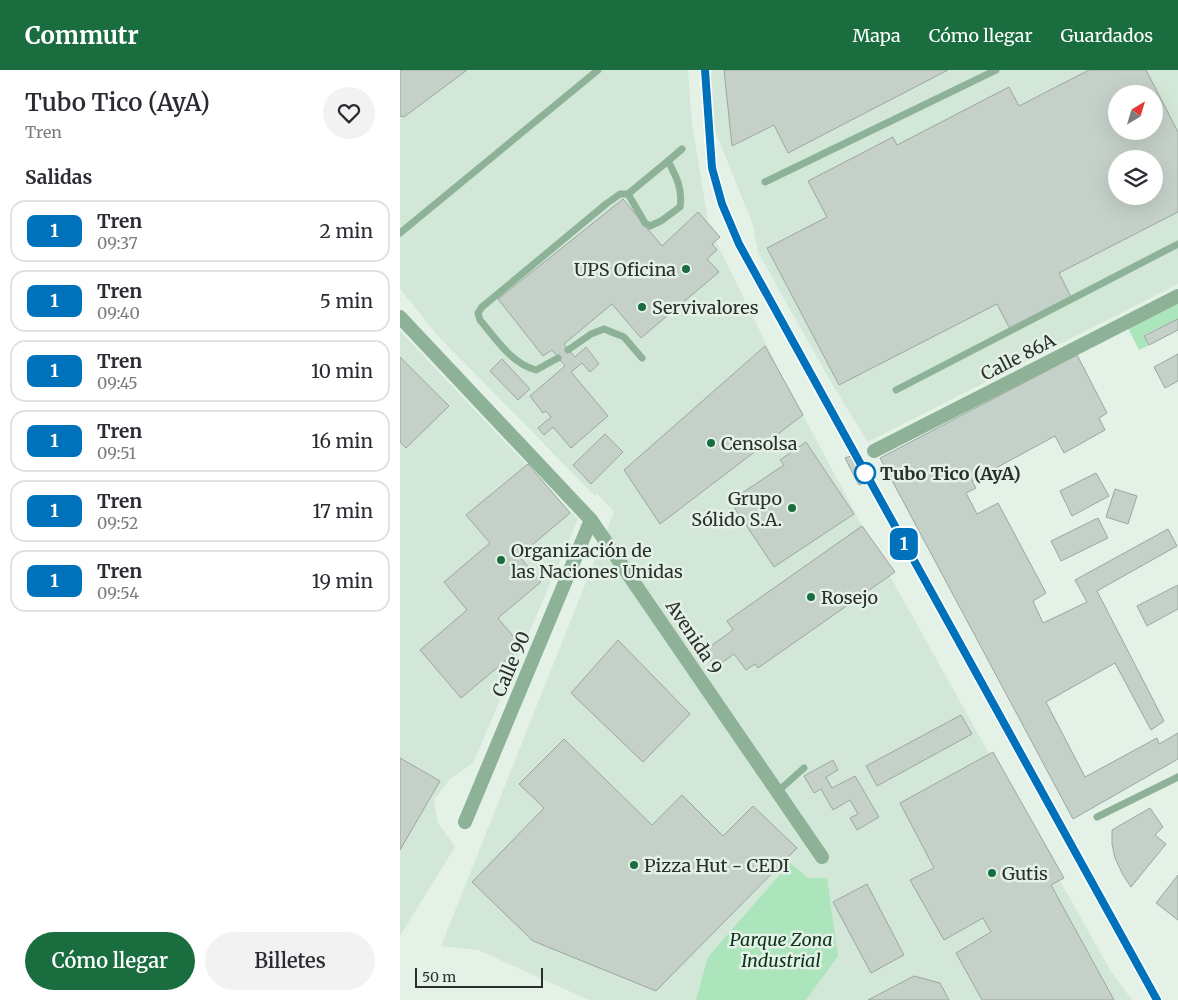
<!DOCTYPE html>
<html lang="es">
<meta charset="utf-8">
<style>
:root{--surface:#fff;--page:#f2f2f3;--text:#2b2b33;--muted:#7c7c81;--line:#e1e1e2;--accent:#1a6d3e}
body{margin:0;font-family:Merriweather,serif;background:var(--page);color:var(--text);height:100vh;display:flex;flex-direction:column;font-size:19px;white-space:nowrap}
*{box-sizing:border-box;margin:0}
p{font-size:16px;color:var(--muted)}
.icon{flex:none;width:28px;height:28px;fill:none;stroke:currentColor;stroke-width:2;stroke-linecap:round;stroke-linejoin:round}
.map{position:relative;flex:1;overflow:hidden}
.drawer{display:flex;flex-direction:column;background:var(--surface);width:400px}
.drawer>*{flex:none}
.badge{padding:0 10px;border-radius:8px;font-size:18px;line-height:32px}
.needle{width:32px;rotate:38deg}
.controls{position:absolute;left:708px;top:15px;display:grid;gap:10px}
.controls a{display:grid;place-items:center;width:55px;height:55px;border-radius:50%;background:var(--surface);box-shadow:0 5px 20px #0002;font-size:25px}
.scale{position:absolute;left:15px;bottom:12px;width:128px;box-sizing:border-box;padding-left:5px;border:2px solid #2b2f2c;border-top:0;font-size:14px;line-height:18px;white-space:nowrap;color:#2b2f2c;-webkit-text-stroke:4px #e4f1e7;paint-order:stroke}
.map>.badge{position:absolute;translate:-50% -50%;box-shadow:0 0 0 2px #fff}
h2{padding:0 25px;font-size:19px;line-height:45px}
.round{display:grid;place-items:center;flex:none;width:52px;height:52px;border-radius:26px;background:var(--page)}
.head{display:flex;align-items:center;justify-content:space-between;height:85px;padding:0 25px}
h1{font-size:24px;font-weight:600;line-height:38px}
.primary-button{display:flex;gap:10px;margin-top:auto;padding:10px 25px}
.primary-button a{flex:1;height:58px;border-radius:30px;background:var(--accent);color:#fff;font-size:20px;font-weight:600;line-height:58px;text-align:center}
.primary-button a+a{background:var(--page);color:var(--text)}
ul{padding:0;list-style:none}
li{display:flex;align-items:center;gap:15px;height:62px;margin:0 10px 8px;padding:0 15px;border:2px solid var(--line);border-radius:15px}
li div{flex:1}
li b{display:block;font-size:19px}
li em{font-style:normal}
li .badge{min-width:55px;font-weight:700;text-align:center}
header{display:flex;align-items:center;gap:30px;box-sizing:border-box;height:70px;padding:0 25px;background:var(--accent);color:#fff}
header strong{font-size:24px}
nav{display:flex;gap:28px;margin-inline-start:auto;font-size:18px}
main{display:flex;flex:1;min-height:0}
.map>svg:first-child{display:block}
.built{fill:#d3e7d8;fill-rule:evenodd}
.green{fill:#ace4bc}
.building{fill:#c5d1c8;stroke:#9ba79e;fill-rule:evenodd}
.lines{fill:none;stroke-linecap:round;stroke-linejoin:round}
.service{stroke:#8db297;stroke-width:7}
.minor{stroke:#8db297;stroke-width:14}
.rail-casing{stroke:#5e6560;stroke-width:5.5}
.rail{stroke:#e4f1e7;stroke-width:4;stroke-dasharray:11;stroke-linecap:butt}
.line-casing{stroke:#fff;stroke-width:11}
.line{stroke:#0072bc;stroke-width:8}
.poi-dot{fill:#1a6d3e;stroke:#e4f1e7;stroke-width:2}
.stop-dot{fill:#fff;stroke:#0072bc;stroke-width:2.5}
.labels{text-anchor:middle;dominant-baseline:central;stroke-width:5;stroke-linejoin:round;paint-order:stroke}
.poi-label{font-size:18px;fill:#2b2f2c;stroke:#e4f1e7;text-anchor:start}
.street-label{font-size:18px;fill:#2b2f2c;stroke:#e4f1e7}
.stop-label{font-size:18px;font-weight:bold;fill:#2b2f2c;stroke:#e4f1e7;text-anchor:start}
.park-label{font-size:18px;font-style:italic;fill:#0c331c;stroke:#e4f1e7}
</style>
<header>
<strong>Commutr</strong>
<nav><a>Mapa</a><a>Cómo llegar</a><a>Guardados</a></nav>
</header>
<main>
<section class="drawer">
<div class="head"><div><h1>Tubo Tico (AyA)</h1><p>Tren</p></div><a class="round"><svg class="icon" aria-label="heart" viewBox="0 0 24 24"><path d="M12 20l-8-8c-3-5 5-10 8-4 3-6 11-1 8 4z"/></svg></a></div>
<h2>Salidas</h2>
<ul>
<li><span class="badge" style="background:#0072bc;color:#fff">1</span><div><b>Tren</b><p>09:37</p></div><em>2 min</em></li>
<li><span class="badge" style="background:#0072bc;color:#fff">1</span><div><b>Tren</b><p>09:40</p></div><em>5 min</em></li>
<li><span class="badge" style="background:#0072bc;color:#fff">1</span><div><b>Tren</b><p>09:45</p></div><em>10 min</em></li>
<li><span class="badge" style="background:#0072bc;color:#fff">1</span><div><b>Tren</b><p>09:51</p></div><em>16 min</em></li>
<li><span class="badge" style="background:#0072bc;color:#fff">1</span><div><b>Tren</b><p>09:52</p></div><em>17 min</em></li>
<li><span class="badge" style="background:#0072bc;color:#fff">1</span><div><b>Tren</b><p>09:54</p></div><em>19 min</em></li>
</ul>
<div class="primary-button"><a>Cómo llegar</a><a>Billetes</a></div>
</section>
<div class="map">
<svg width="778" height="930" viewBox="0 0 778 930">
<rect width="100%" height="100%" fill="#e4f1e7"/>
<g class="built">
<polygon points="0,0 288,0 292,54 309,157 375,292 462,456 710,900 732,930 189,930 78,880 41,876 214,442 197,424 195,426 38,266 0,219"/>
<path d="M312,0H778V214L468,372L432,314L358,182L353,155L307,41ZM716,24H754V61H716ZM716,89H754V126H716Z"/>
<polygon points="0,261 178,449 73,693 50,709 34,730 38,753 55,777 0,866"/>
</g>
<g class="green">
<polygon points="778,233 778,249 744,265 749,275 739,280 728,258"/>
<polygon points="390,793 408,808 427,808 438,886 406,930 296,930 308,887"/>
</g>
<g class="building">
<polygon points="0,0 67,0 4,47 0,46"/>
<polygon points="324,0 548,0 388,83 374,55 332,76"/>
<path d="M689,0H746L778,62V142L659,203L671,227L610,259L597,234L439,315L367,178L427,147L408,111L493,67L497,75L609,17L619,36ZM716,24H754V61H716ZM716,89H754V126H716Z"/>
<polygon points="223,129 262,176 298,142 320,167 312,174 317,180 307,189 319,202 241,268 212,234 164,274 175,287 186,277 199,294 190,302 182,293 171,302 208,346 171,378 153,357 144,365 138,358 151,347 146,341 143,343 130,326 165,296 152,280 143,286 98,229"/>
<polygon points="778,249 778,260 749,275 744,266"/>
<polygon points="365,276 403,345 260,454 224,400"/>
<polygon points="778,284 778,311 765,318 754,297"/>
<polygon points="677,285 707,343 699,348 705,360 664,383 655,366 572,411 576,418 566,423 577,444 598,433 646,523 633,531 643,553 687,532 675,510 768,459 777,476 697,521 764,651 751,660 715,593 646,632 685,707 757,668 759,674 778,663 778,689 673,749 480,388"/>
<polygon points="0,287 49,336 6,378 0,372"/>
<polygon points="102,289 130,319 118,330 90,301"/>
<polygon points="205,364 223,382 191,414 173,395"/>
<polygon points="406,372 454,444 374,497 330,431 384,395 380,390"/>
<polygon points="451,386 465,412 459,415 445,388"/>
<polygon points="128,394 170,443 119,486 141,512 98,548 122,577 61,628 20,580 67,540 44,512 90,473 66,445"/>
<polygon points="696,403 709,426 672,446 660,421"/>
<polygon points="715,419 737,426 728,454 706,447"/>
<polygon points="698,448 708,468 661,491 651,471"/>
<polygon points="462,456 495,502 358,598 355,594 346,600 334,584 316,597 304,581 333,560 327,551"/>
<polygon points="778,515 778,539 747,556 737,536"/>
<polygon points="218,570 290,644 243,692 171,623"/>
<polygon points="561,645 572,664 477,716 466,696"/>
<polygon points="164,669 252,755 282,725 323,766 353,736 397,778 256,921 133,871 72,812 144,738 119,714"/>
<polygon points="593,682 664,808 651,815 714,930 582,930 556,883 591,862 583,848 544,870 510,810 534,798 500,733"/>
<polygon points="0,688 40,711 0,780"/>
<polygon points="433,690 438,700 426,707 432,718 455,706 479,747 457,760 450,748 458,744 450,730 433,740 421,719 414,723 404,706"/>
<polygon points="750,738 763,757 755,765 766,774 731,817 723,805 715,788 712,774 712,760"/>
<polygon points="778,805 778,850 756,833"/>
<polygon points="467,814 504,885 471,903 433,832"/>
<polygon points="514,906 540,913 549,930 468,930"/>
</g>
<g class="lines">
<g class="service">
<polyline points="268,91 282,79"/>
<polyline points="365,112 596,0"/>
<polyline points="0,163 198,0"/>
<polyline points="168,280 191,264 204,259 224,267 242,288"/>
<path d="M158,288L136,300C111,293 96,269 80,250L78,243L82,237L206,134L220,124H228L268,91C276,106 283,119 280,137L261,151L250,156L245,153L228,124"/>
<polyline points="496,320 778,174"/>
<polyline points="377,722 404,698"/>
<polyline points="697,747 778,707"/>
</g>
<g class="minor">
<polyline points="0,247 191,450 422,787"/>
<polyline points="474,381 778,226"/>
<polyline points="65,752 191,450"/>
</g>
<defs>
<polyline id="rail" points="305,0 313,98 321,134 339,174 757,930"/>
</defs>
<use href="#rail" class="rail-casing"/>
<use href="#rail" class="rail"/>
</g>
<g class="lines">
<defs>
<polyline id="line" points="305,0 312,98 322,134 339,174 757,930"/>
</defs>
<use href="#line" class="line-casing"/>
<use href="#line" class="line"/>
</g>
<g class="poi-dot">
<circle cx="286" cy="199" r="5"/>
<circle cx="242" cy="237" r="5"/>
<circle cx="311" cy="373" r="5"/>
<circle cx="392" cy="438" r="5"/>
<circle cx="101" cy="490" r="5"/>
<circle cx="411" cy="527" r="5"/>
<circle cx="234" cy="795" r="5"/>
<circle cx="592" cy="803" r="5"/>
</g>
<circle class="stop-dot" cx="465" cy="403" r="10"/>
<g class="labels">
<g class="poi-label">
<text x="276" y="199" text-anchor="end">UPS Oficina</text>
<text x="252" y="237">Servivalores</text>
<text x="321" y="373">Censolsa</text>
<text x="382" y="428" text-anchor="end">Grupo<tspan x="382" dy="21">Sólido S.A.</tspan></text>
<text x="111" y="480">Organización de<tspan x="111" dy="21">las Naciones Unidas</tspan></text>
<text x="421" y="527">Rosejo</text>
<text x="244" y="795">Pizza Hut - CEDI</text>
<text x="602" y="803">Gutis</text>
</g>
<g class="street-label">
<text transform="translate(618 287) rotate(-27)">Calle 86A</text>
<text transform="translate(294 567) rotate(56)">Avenida 9</text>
<text transform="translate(111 594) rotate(-67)">Calle 90</text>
</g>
<g class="stop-label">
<text x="480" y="403">Tubo Tico (AyA)</text>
</g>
<g class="park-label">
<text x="381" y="869">Parque Zona<tspan x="381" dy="21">Industrial</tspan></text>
</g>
</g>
</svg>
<div class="controls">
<a><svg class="needle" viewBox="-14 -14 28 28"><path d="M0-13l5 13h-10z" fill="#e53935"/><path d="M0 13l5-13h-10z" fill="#7c7c81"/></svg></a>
<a><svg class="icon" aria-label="layers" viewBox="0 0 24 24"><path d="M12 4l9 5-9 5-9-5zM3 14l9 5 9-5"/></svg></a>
</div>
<div class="scale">50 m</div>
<b class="badge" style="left:504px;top:474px;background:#0072bc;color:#fff">1</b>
</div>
</main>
